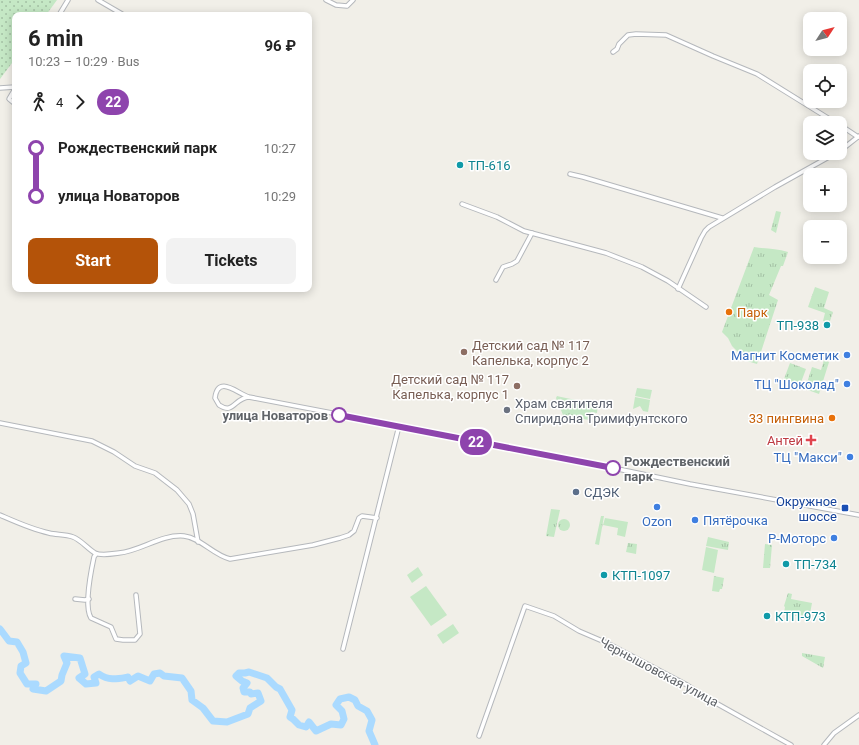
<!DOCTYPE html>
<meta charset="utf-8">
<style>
:root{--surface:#fff;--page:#f2f2f2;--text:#222;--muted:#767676;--accent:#b45309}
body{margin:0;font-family:Roboto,sans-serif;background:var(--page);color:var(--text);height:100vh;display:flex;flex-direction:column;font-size:15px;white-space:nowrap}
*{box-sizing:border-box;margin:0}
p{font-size:13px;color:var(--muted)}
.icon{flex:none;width:22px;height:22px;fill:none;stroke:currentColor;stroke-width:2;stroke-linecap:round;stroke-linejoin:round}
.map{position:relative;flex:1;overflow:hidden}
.details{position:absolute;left:12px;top:12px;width:300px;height:280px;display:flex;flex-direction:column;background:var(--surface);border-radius:8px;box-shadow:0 2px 10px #0003}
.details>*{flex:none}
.badge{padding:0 8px;border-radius:13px;font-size:14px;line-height:26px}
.needle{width:26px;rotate:54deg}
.controls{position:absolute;left:803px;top:12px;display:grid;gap:8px}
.controls a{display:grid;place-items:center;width:44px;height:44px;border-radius:8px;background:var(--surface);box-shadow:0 2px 10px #0003;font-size:20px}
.map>.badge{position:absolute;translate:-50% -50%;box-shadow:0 0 0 2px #fff}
.legs{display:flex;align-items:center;gap:6px;height:44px;padding:0 16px;font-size:13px}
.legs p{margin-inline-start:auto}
.summary{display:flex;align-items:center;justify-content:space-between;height:68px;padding:0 16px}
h1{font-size:22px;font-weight:700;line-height:30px}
.cta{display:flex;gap:8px;margin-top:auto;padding:8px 16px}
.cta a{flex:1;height:46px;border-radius:8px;background:var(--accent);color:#fff;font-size:16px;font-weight:700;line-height:46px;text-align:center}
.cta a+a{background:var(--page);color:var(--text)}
ul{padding:0 16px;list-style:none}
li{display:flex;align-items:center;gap:14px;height:48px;font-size:15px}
li i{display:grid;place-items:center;width:6px;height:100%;margin:0 5px;background:currentColor}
li i::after{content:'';width:10px;height:10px;margin:-5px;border:3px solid;border-radius:50%;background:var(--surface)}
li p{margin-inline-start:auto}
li:first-child i{background:linear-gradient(#0000 50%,currentColor 0)}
li:last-child i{background:linear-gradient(currentColor 50%,#0000 0)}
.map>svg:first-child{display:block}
.grass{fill:#c5e8c5}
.park{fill:url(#park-tufts)}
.garden{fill:url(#garden-dots)}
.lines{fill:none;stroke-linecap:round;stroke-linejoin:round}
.river{stroke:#aadaff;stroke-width:7}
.street-casing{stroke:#b5b8bc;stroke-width:5.5}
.street{stroke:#fff;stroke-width:3.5}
.line-1-casing{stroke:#fff;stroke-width:9}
.line-1{stroke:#8e44ad;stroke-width:6}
.culture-dot{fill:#0f9aa8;stroke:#fff;stroke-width:1.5}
.food-dot{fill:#e8710a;stroke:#fff;stroke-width:1.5}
.education-dot{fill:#8d6e63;stroke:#fff;stroke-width:1.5}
.shop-dot{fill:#3f7fe0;stroke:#fff;stroke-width:1.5}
.worship-dot{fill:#6b7280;stroke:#fff;stroke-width:1.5}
.stop-1-dot{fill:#fff;stroke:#8e44ad;stroke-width:2}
.health-dot{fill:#e0444e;stroke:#fff;stroke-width:1.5}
.service-dot{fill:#5c6f8a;stroke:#fff;stroke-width:1.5}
.transit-dot{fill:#1a4fb4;stroke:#fff;stroke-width:1.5}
.labels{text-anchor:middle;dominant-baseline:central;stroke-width:3;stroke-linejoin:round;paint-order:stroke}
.culture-label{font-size:13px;fill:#0d838f;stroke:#fff;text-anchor:start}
.food-label{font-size:13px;fill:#c56008;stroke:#fff;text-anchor:start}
.education-label{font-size:13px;fill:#785e54;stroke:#fff;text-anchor:start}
.shop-label{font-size:13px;fill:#366cbe;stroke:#fff;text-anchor:end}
.worship-label{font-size:13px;fill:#5b616d;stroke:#fff;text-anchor:start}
.stop-label{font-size:13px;font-weight:bold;fill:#5f6368;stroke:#fff;text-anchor:end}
.health-label{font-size:13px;fill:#be3a42;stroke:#fff;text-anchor:end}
.service-label{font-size:13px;fill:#4e5e75;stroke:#fff;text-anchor:start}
.transit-label{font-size:13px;fill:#164399;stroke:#fff;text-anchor:end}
.street-label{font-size:13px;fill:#5f6368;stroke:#fff}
</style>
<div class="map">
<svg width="859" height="745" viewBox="0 0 859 745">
<defs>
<pattern id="park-tufts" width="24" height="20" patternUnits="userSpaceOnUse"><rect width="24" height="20" fill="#c5e8c5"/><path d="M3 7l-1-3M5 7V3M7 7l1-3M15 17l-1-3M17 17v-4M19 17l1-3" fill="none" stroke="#a3c0a4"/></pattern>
<pattern id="garden-dots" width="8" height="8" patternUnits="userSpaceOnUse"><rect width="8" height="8" fill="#c5e8c5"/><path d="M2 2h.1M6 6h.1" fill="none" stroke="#a3c0a4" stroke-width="1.8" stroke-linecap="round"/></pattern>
</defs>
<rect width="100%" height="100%" fill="#f1efe8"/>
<g class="grass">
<polygon points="637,388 652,390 650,399 635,396"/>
<polygon points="561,397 576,400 574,407 560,404"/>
<polygon points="605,518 628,522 625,537 617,535 618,528 603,525"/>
<polygon points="706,547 718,550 714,573 702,570"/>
<polygon points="418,567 423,575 412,583 407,575"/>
<polygon points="426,586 447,615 431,626 410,597"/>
<polygon points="453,624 459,633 443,644 437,635"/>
</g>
<g class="park">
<polygon points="776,211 781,212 776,233 771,230"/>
<path d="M754,247C765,249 776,248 788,252L783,266H781L769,295L778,300L757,364L747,361L732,346L728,338L722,332Z"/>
<polygon points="815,287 829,292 824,308 833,312 829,324 823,321 825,313 808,307"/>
<polygon points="824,360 829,362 819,394 805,389 812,367 821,370"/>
<polygon points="790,363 806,369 800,385 784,379"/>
<polygon points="557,396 561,397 560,404 574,407 576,400 598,404 597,413 591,412 589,420 563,415 556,398"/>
<polygon points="635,397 650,400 648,412 643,411 640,406 633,409"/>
<polygon points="551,509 560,510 554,537 546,536"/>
<polygon points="601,516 604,516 599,545 595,544"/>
<circle cx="564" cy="525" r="6"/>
<polygon points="708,537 729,542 728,550 706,546"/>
<polygon points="628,543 637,544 636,554 626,552"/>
<polygon points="765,544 772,545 770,568 763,568"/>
<polygon points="714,576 724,578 722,589 720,589 719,592 712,591"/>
<polygon points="788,593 792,594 791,599 812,603 809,619 784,613 785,607 784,606"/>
<polygon points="802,653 825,657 823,668 802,656"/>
</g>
<polygon class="garden" points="0,0 57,0 46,15 15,15 15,59 0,79"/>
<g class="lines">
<path class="river" d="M0,629L9,641L17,642L23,652L26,663L21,666L20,673L27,684H36L33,689L46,691L61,681L62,675L67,663L64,656L80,658L85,674L79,678L86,684L96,683L94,677L99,674C109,681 117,679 128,677L130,681L138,676L150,681L154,674L160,673L164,676L182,678L191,691L192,700L203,708L213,721L227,722L248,714L250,708L261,701L258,693L251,694L250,692H244L243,688L247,683L242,681L236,676L239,673H245L249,672L267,678L276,687L280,689L292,710L290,717L293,719L299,725L306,727L309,722L316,731L331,724L341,725L344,719L342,711L336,705L340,699L349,697L355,700L358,706L367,711L372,720L369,731L375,745"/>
<defs>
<g id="street">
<polyline points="98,0 122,14 121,15"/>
<polyline points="326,0 336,5 347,6 353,0"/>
<polyline points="59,15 68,0"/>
<polyline points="613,52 617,49 619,44 628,35 636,34 666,35 713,56 757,74 836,123"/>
<polyline points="0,88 15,87"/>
<polyline points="15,89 9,99 15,104"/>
<polyline points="840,125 858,137"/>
<polyline points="840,151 859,136"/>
<polyline points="570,174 583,177 722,218"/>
<polyline points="462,204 497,217 524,231 606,253 642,267 668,281 706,307"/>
<polyline points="496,280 503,267 512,264 517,261 532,233"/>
<polyline points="678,289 701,238 705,231 709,227 775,187 836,153"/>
<path d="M249,397C234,398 234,415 219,405L215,398C218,374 238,394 249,397L546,454L690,484L859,515"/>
<polyline points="0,423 92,441 114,452 135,466 155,473 177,490 189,504 193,514 198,542"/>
<path d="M0,515C16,522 31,529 49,533C56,535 65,534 73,537C81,540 87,548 95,553C101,556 112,554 119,553C141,551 161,534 184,536C201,538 213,555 230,559L313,545L340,538L349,535L354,531L359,518L362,516L377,518"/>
<path d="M96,554L94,557C91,571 84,607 91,618L111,627L116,639L123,640H135L140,634L136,595"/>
<polyline points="75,599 85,600 89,599"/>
<polyline points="343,649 399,426"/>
<polyline points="479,736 525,606 554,616 579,631 607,643 687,685 714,702 791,745"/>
<polyline points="824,745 834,733 859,715"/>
</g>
</defs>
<use href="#street" class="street-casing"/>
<use href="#street" class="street"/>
</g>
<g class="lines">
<defs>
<polyline id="line-1" points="339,415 613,468"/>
</defs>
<use href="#line-1" class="line-1-casing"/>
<use href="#line-1" class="line-1"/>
</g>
<g class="culture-dot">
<circle cx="460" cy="165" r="4"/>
<circle cx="827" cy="325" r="4"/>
<circle cx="786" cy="564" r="4"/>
<circle cx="604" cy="575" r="4"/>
<circle cx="767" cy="616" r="4"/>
</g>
<g class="food-dot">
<circle cx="729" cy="312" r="4"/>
<circle cx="832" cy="418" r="4"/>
</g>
<g class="education-dot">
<circle cx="464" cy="352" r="4"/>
<circle cx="517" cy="386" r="4"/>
</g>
<g class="shop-dot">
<circle cx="847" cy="355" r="4"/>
<circle cx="847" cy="384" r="4"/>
<circle cx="850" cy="457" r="4"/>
<circle cx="657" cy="507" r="4"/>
<circle cx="695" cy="520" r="4"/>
<circle cx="834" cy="538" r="4"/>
</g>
<circle class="worship-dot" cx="507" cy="410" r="4"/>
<g class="stop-1-dot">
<circle cx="339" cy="415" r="7"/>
<circle cx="613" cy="468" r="7"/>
</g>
<path class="health-dot" d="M809 434h4v4h4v4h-4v4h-4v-4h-4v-4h4z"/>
<circle class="service-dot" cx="576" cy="492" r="4"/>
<rect class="transit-dot" x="841" y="504" width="8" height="8" rx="2"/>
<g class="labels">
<g class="culture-label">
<text x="468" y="165">ТП-616</text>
<text x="819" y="325" text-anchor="end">ТП-938</text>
<text x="794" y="564">ТП-734</text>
<text x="612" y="575">КТП-1097</text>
<text x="775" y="616">КТП-973</text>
</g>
<g class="food-label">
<text x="737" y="312">Парк</text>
<text x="824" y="418" text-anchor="end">33 пингвина</text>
</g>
<g class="education-label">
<text x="472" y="345">Детский сад № 117<tspan x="472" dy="15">Капелька, корпус 2</tspan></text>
<text x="509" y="379" text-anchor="end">Детский сад № 117<tspan x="509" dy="15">Капелька, корпус 1</tspan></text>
</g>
<g class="shop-label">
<text x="839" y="355">Магнит Косметик</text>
<text x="839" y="384">ТЦ "Шоколад"</text>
<text x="842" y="457">ТЦ "Макси"</text>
<text x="703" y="520" text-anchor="start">Пятёрочка</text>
<text x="657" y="521" text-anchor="middle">Ozon</text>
<text x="826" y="538">Р-Моторс</text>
</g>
<g class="worship-label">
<text x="515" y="403">Храм святителя<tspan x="515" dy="15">Спиридона Тримифунтского</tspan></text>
</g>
<g class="stop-label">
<text x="328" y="415">улица Новаторов</text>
<text x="624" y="461" text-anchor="start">Рождественский<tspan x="624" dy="15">парк</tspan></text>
</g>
<g class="health-label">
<text x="803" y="440">Антей</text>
</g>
<g class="service-label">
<text x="584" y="492">СДЭК</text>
</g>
<g class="transit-label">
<text x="837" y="501">Окружное<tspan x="837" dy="15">шоссе</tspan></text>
</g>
<g class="street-label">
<text transform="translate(659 672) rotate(28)">Чернышовская улица</text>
</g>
</g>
</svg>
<div class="controls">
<a><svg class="needle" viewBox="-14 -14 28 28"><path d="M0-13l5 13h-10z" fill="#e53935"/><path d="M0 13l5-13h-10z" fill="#767676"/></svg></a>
<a><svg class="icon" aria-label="locate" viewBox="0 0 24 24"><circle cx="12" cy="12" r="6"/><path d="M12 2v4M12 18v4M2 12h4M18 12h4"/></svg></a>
<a><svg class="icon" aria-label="layers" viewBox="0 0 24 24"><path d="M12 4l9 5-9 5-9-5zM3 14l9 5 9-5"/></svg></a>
<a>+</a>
<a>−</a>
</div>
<b class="badge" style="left:476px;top:442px;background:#8e44ad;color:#fff">22</b>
<section class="details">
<div class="summary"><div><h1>6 min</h1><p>10:23 – 10:29 · Bus</p></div><b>96 ₽</b></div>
<div class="legs"><svg class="icon" aria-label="walk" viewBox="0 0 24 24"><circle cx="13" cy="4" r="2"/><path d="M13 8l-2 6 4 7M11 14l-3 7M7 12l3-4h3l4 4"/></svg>4<svg class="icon" aria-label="forward" viewBox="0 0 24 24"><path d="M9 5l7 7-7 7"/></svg><b class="badge" style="background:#8e44ad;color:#fff">22</b></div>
<ul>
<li><i style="color:#8e44ad"></i><b>Рождественский парк</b><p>10:27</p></li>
<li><i style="color:#8e44ad"></i><b>улица Новаторов</b><p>10:29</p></li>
</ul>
<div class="cta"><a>Start</a><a>Tickets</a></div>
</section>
</div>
